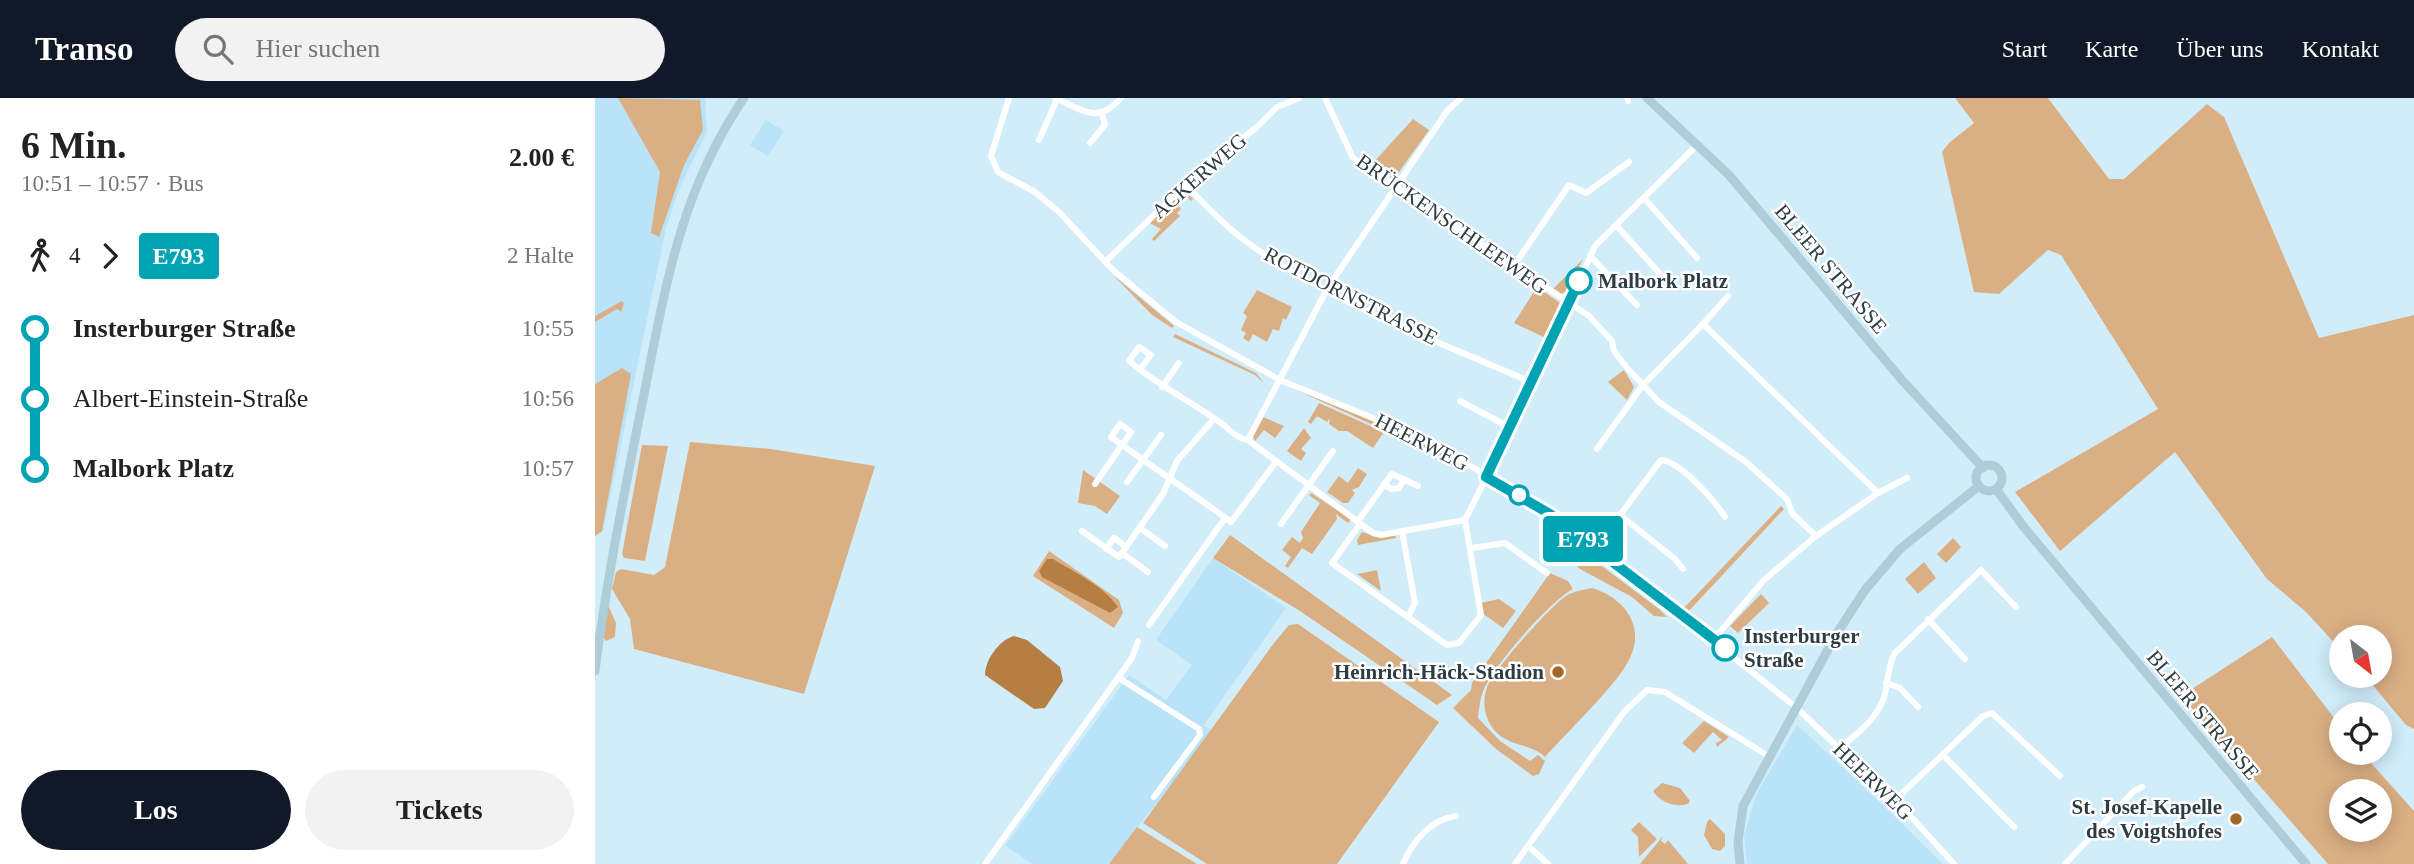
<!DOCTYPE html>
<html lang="de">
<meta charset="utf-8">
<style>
:root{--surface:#fff;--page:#f2f2f2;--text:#222;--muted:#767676;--accent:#111827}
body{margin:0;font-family:"Times New Roman",serif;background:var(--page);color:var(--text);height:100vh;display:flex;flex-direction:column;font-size:26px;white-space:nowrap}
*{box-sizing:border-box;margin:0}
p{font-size:23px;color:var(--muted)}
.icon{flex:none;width:38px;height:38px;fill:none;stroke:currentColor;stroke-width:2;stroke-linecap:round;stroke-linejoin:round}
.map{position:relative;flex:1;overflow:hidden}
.sheet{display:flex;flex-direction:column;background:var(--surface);width:595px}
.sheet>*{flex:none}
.badge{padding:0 14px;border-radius:5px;font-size:24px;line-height:46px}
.needle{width:46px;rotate:149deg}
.buttons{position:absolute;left:1734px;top:527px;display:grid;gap:14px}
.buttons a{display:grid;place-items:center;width:63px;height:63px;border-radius:50%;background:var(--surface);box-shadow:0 4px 18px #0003;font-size:35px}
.map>.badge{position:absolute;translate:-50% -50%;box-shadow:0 0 0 4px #fff}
.legs{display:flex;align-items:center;gap:10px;height:77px;padding:0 21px;font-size:23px}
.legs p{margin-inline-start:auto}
.summary{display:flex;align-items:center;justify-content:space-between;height:119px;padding:0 21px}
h1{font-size:38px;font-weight:700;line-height:52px}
.button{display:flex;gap:14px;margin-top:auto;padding:14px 21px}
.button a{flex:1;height:80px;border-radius:42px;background:var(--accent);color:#fff;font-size:28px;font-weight:700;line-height:80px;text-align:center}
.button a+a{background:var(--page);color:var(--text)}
ul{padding:0 21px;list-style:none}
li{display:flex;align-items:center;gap:24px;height:70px;font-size:26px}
li i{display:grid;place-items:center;width:10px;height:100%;margin:0 9px;background:currentColor}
li i::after{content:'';width:18px;height:18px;margin:-9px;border:5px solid;border-radius:50%;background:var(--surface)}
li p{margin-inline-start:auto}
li:first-child i{background:linear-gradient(#0000 50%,currentColor 0)}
li:last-child i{background:linear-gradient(currentColor 50%,#0000 0)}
header{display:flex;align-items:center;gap:42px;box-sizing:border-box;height:98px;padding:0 35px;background:var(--accent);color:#fff}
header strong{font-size:33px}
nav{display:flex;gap:38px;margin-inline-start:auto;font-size:24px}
.search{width:490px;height:63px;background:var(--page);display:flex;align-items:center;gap:18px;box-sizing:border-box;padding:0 24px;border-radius:38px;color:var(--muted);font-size:26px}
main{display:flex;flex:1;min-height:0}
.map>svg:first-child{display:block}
.built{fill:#b8e3f8}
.green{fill:#dbaf84;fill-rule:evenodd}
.water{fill:#b57e43}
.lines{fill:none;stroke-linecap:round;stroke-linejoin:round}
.street{stroke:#fff;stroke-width:6}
.secondary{stroke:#afccd9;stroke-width:9}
.line-1-casing{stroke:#fff;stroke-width:16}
.line-1{stroke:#00a3b4;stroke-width:10}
.stop-1-dot{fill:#fff;stroke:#00a3b4;stroke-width:3.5}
.poi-dot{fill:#a16827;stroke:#fff;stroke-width:2.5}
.labels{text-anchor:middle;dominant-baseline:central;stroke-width:5;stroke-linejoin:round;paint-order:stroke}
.street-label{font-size:21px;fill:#2e3c43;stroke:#fff}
.stop-label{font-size:21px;font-weight:bold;fill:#2e3c43;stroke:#fff;text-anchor:start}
.poi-label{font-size:21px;font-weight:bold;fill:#2e3c43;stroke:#fff;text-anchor:end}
</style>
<header>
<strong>Transo</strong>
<div class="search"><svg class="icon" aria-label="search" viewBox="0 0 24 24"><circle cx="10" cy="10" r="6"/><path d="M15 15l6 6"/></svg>Hier suchen</div>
<nav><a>Start</a><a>Karte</a><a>Über uns</a><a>Kontakt</a></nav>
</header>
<main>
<section class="sheet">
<div class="summary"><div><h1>6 Min.</h1><p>10:51 – 10:57 · Bus</p></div><b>2.00 €</b></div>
<div class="legs"><svg class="icon" aria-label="walk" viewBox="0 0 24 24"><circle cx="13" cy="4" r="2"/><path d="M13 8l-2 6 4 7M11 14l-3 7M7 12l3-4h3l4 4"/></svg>4<svg class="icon" aria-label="forward" viewBox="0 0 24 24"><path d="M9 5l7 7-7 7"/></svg><b class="badge" style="background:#00a3b4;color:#fff">E793</b><p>2 Halte</p></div>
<ul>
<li><i style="color:#00a3b4"></i><b>Insterburger Straße</b><p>10:55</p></li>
<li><i style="color:#00a3b4"></i><span>Albert-Einstein-Straße</span><p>10:56</p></li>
<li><i style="color:#00a3b4"></i><b>Malbork Platz</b><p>10:57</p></li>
</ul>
<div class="button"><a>Los</a><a>Tickets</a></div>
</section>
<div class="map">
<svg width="1819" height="766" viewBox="0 0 1819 766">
<rect width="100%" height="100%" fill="#d1edfa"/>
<g class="built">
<polygon points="0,0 110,0 112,34 84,91 71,130 8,433 0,439"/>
<polygon points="171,22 189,33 173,58 155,47"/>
<polygon points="618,460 691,510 609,627 618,633 514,766 438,766 410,748 534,577 571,602 597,567 561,542"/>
<polygon points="1202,627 1294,713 1348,766 1152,766 1149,738 1161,697"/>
</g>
<g class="green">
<polygon points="23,0 105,2 108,32 89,67 64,139 56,135 65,74"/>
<polygon points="1360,0 1453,0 1514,81 1529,81 1612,6 1629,19 1724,240 1819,217 1819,631 1811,627 1770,578 1785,578 1785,539 1746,539 1746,552 1711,514 1672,481 1580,354 1465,453 1420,394 1563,311 1466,157 1453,152 1404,196 1379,194 1347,54 1354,45 1379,25"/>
<polygon points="818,21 834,32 799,81 777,66"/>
<polygon points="590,92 598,101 596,103 590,97 581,105 586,111 582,115 585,118 559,143 557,141 566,131 555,125"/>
<polygon points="988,161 973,193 965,196 958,191"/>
<polygon points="518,177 579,228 577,230 557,217"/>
<polygon points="942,189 968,207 953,241 919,225"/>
<polygon points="662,192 697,209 691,222 688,220 684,233 678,231 672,244 658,236 654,244 648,240 651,235 646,232 652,218 648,215"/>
<polygon points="27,203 29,205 26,214 22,211 0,224 0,218"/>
<polygon points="580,236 661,275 669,285 660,277 578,239"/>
<polygon points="27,270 36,276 7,433 0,438 0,286"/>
<polygon points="1029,272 1039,289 1032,302 1013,284"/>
<polygon points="697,290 725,299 850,356 848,359"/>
<polygon points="724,305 789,334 778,350 752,333 744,333 734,326 735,320 732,324 722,318 716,326 713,324"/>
<polygon points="668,319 689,328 680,340 669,332 660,343 658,338"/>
<polygon points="709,330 716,340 706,351 711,355 706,363 692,353"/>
<polygon points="95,344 176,351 280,368 209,596 39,551 35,521 17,491 21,474 26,471 59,477 70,469"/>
<polygon points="47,347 73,348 50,463 29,460 27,456"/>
<polygon points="763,370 772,376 764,389 757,392 760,395 753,405 748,405 732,394 744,378 753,385"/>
<polygon points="488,372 525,398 512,416 500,408 483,405"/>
<polygon points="716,395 756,421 753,425 741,416 742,421 717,456 707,450 693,470 690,468 696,459 687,452 697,439 705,445 708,440 706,434 725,405 714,397"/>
<polygon points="1186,408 1189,411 1093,514 1088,511"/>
<polygon points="767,434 782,439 800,436 801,440 763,447 762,442"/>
<polygon points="635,437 857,597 842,607 705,513 618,460"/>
<polygon points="1358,440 1366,449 1351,465 1342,456"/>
<polygon points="976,445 1064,511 1072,519 1059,518 1037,499 985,471 968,456"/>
<polygon points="454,453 524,502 528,515 519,530 438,478"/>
<polygon points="1329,464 1341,480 1323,496 1310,481"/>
<polygon points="782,472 786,493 762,476"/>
<path d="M955,475L973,483L978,491C955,503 898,568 888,593C885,601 884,611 883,620L905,643L935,663L943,657L950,663L944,676L938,678L901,651L858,610L876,592L877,585Z"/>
<path d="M997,490C1027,499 1051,526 1035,560C1023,586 972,634 950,659C933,643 907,650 894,624C888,612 888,599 893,587C899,572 957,506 971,498C979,493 988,492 997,490Z"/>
<polygon points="1166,496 1174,505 1143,535 1135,528"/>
<polygon points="904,501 921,513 908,530 887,515 886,505"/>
<polygon points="13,507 21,525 20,539 11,543 8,539"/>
<polygon points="703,526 844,624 742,766 612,766 548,725 679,545 694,527"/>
<path d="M1677,539L1746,629V654L1767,655L1819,713V766H1733L1586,598ZM1746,693H1785V732H1746Z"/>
<polygon points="1109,623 1134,639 1122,649 1121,645 1127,642 1118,634 1099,655 1087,645"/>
<path d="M1067,685L1085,690L1095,703L1093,706C1080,710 1065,704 1058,693Z"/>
<polygon points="1115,721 1130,736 1130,748 1125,753 1117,751 1109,737 1112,724"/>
<polygon points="1044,724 1062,741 1044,759 1043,739 1036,732"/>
<polygon points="542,729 602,766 514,766"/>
<polygon points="1068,738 1066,743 1070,746 1073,742 1093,766 1045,766"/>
</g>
<g class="water">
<path d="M452,461H458C479,474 509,488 523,509L515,515L447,479L444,473Z"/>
<path d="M419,538L432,542L465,569L468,583L450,610L439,611L390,577C390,562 404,542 419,538Z"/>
</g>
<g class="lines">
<g class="street">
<polyline points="414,0 396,58 403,74 440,94 464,114 518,172 581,224 685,282 812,334 861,359 955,416 1005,453 1202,610 1320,723 1359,766"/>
<path d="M460,0C488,12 502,27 526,0"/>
<polyline points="730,0 758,60 994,218 1017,243 1019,253 1032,270 1064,304 1151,364 1192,401 1197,415 1221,438"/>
<polyline points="1032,0 1033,3"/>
<polyline points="444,42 462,1"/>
<polyline points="495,45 510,27 507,15"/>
<path d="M590,86C609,106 627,125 649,142C731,203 845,244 938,285"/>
<polyline points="1049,100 1102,160"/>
<polyline points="1021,127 1075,187"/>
<polyline points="995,158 1042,207"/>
<polyline points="510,164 606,72 662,29 682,9 704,0"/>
<polyline points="918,169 974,87 991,95 1034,64"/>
<polyline points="1108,226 1133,198"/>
<path d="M545,271L556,257L544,249L534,263C563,287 595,303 626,325C636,332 640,340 653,342L778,435L786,437L870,422L938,285L1000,148L1103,46"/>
<polyline points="567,289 584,265"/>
<polyline points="865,303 916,330"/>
<polyline points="653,342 732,191 852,13 866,0"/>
<polyline points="1002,351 1048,287 1108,226 1283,395"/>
<polyline points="532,384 566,337"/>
<path d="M500,386L536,334L525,326L516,339C556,368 597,395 636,424L680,365"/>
<polyline points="789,386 796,391 804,390 809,382"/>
<polyline points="1025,417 1080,461 1088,471"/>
<polyline points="763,423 797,376 823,388"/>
<polyline points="686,426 738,353"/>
<polyline points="765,426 737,465 852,547 864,545 886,517 870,422"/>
<polyline points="545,430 570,448"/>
<polyline points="487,433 524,459 568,396 582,363 619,321"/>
<polyline points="807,433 820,505 813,519"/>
<polyline points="877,450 910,445 952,475"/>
<polyline points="511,451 519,440 531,449"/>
<path d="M1005,453L1025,417L1066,362C1085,363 1120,403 1130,419"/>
<polyline points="527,455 553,474"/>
<polyline points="1333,521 1370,561"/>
<polyline points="554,527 630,420"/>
<polyline points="1119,541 1169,482 1221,438 1283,395 1312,380"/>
<polyline points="524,580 604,631 605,637 559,699"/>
<polyline points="1291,585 1305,590 1323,609"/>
<path d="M1244,651C1260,637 1280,623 1288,602C1294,587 1291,570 1300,555L1386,472L1421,509"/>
<polyline points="1348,657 1419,729"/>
<polyline points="1299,703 1388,618 1397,615 1465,678"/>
<polyline points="933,748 953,766"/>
<polyline points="390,766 537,560 543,543"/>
<path d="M808,766C817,744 836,721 861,718"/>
<polyline points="920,766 1029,614 1052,592 1070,594 1175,659"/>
<polyline points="1470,766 1539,693 1547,689"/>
</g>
<g class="secondary">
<polyline points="1052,0 1134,77 1307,282 1388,370"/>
<circle cx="1394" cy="380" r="13"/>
<polyline points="1401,391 1428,428 1711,766"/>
<path d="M0,573C11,486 28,401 45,316C69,200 81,100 149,0"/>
<polyline points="1145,766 1143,744 1148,708 1242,535 1270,492 1305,451 1384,388"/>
</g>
</g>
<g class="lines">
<defs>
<polyline id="line-1" points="984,183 891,379 955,416 1130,550"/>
</defs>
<use href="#line-1" class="line-1-casing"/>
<use href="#line-1" class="line-1"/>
</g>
<g class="stop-1-dot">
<circle cx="984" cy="183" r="12"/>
<circle cx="924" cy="397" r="9"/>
<circle cx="1130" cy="550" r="12"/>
</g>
<g class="poi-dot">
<circle cx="963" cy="574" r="7"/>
<circle cx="1641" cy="721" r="7"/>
</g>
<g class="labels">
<g class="street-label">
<text transform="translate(604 78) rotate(-41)">ACKERWEG</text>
<text transform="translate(857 126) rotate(35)">BRÜCKENSCHLEEWEG</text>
<text transform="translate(1236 171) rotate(50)">BLEER STRASSE</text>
<text transform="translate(756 198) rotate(27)">ROTDORNSTRASSE</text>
<text transform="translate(827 344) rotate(27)">HEERWEG</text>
<text transform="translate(1608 617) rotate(50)">BLEER STRASSE</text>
<text transform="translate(1278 683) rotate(44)">HEERWEG</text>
</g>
<g class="stop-label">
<text x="1003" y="183">Malbork Platz</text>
<text x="1149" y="538">Insterburger<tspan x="1149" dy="24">Straße</tspan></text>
</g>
<g class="poi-label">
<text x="949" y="574">Heinrich-Häck-Stadion</text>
<text x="1627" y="709">St. Josef-Kapelle<tspan x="1627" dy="24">des Voigtshofes</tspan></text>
</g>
</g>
</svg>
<div class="buttons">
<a><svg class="needle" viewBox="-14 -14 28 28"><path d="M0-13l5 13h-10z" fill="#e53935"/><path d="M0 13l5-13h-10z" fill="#767676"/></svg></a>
<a><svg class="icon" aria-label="locate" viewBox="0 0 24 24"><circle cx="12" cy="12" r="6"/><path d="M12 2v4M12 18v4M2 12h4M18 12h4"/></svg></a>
<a><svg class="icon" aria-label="layers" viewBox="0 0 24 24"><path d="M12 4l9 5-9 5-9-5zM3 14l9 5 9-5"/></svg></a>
</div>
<b class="badge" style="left:988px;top:441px;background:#00a3b4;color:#fff">E793</b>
</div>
</main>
